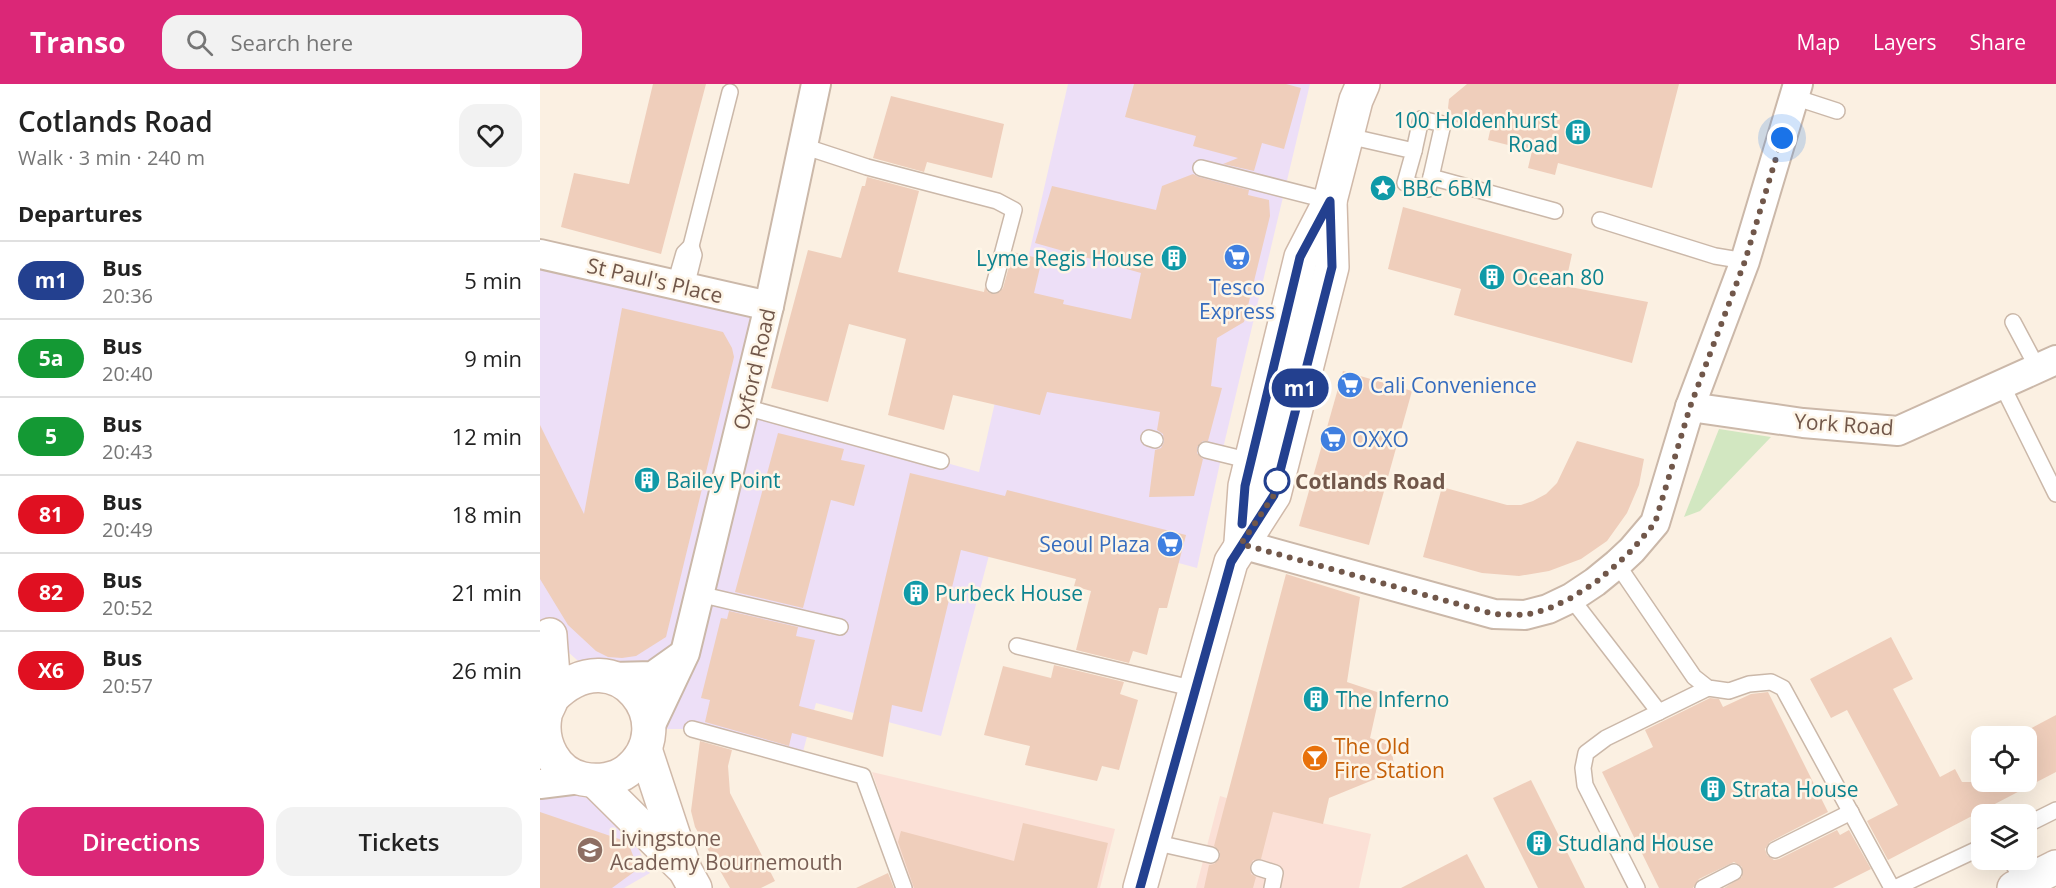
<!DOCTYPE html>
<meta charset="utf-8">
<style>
:root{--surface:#fff;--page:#f2f2f2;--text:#222;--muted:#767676;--line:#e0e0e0;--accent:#db2777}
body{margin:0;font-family:"Open Sans",sans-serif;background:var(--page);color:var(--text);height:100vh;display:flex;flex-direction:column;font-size:22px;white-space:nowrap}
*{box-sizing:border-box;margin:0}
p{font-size:20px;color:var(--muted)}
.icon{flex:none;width:33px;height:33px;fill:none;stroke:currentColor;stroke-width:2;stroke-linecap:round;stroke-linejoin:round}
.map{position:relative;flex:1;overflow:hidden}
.details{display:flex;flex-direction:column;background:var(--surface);width:540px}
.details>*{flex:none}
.badge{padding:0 12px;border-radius:20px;font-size:21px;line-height:39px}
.buttons{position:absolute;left:1431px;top:642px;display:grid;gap:12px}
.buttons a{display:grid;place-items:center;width:66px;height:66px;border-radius:12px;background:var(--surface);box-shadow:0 6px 24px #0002;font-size:30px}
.you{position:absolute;width:30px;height:30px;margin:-15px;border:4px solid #fff;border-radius:50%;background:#1a73e8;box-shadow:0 0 0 9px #1a73e833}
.map>.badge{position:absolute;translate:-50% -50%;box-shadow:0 0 0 3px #fff}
h2{padding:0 18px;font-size:22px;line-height:54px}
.round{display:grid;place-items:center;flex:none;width:63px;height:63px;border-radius:18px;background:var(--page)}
.headline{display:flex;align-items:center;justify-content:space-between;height:102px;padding:0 18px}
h1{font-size:28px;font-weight:600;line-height:45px}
.cta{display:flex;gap:12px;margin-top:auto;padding:12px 18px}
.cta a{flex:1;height:69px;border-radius:18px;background:var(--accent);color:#fff;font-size:24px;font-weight:600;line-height:69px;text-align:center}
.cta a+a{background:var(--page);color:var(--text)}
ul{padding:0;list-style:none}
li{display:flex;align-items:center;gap:18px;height:78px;padding:0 18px;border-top:2px solid var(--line)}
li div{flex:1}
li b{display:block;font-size:22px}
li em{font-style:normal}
li .badge{min-width:66px;font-weight:700;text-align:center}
header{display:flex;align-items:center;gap:36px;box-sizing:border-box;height:84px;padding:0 30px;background:var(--accent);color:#fff}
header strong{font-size:28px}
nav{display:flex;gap:33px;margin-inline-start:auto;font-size:21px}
.search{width:420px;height:54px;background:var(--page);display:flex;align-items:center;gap:15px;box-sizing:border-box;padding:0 21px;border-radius:18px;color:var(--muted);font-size:22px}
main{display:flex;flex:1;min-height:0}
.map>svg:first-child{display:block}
.commercial{fill:#fbe0d6}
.education{fill:#eddff7}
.green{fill:#d2e7c1}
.building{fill:#efcebb}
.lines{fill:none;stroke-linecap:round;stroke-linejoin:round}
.lane-casing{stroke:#cbb8a9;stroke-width:18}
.street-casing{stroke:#cbb8a9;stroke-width:32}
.secondary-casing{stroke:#d0b9a9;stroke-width:36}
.lane{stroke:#fff;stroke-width:15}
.street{stroke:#fff;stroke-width:28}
.secondary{stroke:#fff;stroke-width:33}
.line-casing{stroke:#fff;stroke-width:14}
.line{stroke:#23408f;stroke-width:9}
.walk{stroke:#71574a;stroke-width:6;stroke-dasharray:0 10.8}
.stop-dot{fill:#fff;stroke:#23408f;stroke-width:3}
.labels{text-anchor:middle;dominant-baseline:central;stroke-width:5;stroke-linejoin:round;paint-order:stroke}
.culture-label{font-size:21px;fill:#0d838f;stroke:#fef5e7;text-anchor:start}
.street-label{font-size:21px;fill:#71574a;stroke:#fef5e7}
.shop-label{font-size:21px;fill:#366cbe;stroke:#fef5e7;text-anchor:start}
.stop-label{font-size:21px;font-weight:bold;fill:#71574a;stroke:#fef5e7;text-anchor:start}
.food-label{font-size:21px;fill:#c56008;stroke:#fef5e7;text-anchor:start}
.education-label{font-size:21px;fill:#785e54;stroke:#fef5e7;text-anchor:start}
</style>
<header>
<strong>Transo</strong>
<div class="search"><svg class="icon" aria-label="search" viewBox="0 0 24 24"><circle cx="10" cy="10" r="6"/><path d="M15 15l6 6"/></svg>Search here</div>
<nav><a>Map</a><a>Layers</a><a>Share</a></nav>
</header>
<main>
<section class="details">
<div class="headline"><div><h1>Cotlands Road</h1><p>Walk · 3 min · 240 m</p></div><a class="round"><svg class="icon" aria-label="heart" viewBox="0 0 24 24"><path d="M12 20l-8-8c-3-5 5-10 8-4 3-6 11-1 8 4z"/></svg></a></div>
<h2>Departures</h2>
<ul>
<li><span class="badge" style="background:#23408f;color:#fff">m1</span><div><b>Bus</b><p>20:36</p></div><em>5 min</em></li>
<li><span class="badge" style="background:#149934;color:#fff">5a</span><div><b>Bus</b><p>20:40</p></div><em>9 min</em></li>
<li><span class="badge" style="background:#149934;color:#fff">5</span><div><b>Bus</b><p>20:43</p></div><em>12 min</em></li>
<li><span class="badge" style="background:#e01021;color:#fff">81</span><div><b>Bus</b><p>20:49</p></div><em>18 min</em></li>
<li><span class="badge" style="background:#e01021;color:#fff">82</span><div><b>Bus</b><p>20:52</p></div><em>21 min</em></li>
<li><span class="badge" style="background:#e01021;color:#fff">X6</span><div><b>Bus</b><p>20:57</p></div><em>26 min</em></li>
</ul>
<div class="cta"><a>Directions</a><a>Tickets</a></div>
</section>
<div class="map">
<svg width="1516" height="804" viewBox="0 0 1516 804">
<rect width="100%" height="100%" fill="#fbf0e2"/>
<g class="commercial">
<polygon points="332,688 575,745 560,804 372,804"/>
<polygon points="680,712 733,728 831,750 819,804 656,804"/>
</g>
<g class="education">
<polygon points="528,0 770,0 685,356 657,484 460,430 401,652 276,619 261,675 152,645 109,645 54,591 10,552 0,643 0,170 229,222 205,323 439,388"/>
<polygon points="0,704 53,715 88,743 110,789 84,804 0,804"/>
</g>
<polygon class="green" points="1179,345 1231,353 1160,427 1144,433"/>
<g class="building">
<polygon points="113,0 166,0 121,170 21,143 34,89 89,100"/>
<polygon points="594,0 746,0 761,4 744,65 722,59 714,87 683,80 698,74 653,62 656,52 585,33"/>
<polygon points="927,0 1139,0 1112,104 1018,79 1015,91 988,84 992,67 948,56 952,38 922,41 915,37 908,24 909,15"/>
<polygon points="351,12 464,40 452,94 387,78 384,88 333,74"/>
<polygon points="653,90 659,93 709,106 708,111 729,116 730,132 704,238 677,254 671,302 682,304 668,357 663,357 657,363 657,369 663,375 654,412 609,413 615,366 621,364 624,358 623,350 617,346 620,328 507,308 500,331 413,311 404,346 348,331 366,255 309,240 288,318 231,304 268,166 301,174 322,102 325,102 327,93 379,107 358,188 444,208 445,203 448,208 456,210 463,204 473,168 502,175 494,209 524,216 523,220 591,235 601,189 495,159 512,102 616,126 622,102"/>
<polygon points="863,123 1032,170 1025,202 1108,218 1092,279 914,231 921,205 848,185"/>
<polygon points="82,224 183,248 192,264 194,273 126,553 96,572 82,574 68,573 56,567 28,541 0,495 0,341 44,430"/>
<polygon points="803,287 872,307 829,461 759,442"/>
<polygon points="238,349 304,365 301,376 325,381 314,422 291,416 263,524 195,508"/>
<polygon points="1037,357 1104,375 1099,401 1087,429 1067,457 1041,475 1009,487 979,492 942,489 883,473 902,403 967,421 981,421 993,417 1006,410 1017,399"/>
<polygon points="370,389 465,412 467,406 646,451 627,524 619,524 607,571 593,567 589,579 536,566 551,507 534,502 536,495 421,466 382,628 352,621 343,673 252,649 249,662 165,638 170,616 161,614 181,534 187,535 189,527 258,543 256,552 275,556 259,622 312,636"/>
<polygon points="746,490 820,513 807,598 840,609 830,654 851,662 855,687 789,714 783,740 733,728 721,775 713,776 710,782 711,790 716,793 713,804 664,804 669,781 674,780 680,774 680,768 674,762"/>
<polygon points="1351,553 1373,595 1353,605 1400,693 1415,685 1422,698 1486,698 1486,647 1516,631 1516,688 1348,776 1327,737 1358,721 1307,626 1291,634 1270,595"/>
<polygon points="514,581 584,598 580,610 598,616 579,686 562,682 557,697 485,681 490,662 444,651 463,582 511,594"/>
<polygon points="1228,608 1288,728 1230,758 1225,765 1227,771 1234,776 1239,775 1297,746 1300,751 1309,746 1331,785 1293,804 1184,804 1202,793 1202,783 1194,778 1159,795 1153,804 1119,804 1062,688 1113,663 1105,646 1170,614 1179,615 1183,623 1211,610"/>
<polygon points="160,657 192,666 188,682 190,709 235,797 221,804 190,804 155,743 151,727"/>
<polygon points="991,696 1045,804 998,804 953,714"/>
<polygon points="0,728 88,758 98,785 72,804 0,804"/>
<polygon points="483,739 568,759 557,804 374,804 358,758 361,747 474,777"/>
<polygon points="927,770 945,804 861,804"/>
<polygon points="348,789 354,804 316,804"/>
</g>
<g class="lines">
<defs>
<g id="lane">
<polyline points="1254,13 1297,27"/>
<polyline points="808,52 874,67 865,99 888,105 891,93 1015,127"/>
<polyline points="263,62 327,83 457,117 474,126 454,201"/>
<polyline points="874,67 881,35 903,40 891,93"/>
<polyline points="661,84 790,117"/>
<polyline points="1060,136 1175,172 1205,177"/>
<polyline points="151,162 190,8"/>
<polyline points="135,200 144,169 151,162 154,171 146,203"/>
<polyline points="1473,238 1498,285"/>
<polyline points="1462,301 1516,410"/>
<polyline points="205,323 401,377"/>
<polyline points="609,354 615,356"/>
<polyline points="666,366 711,377"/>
<polyline points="1077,480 1154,593 1168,604 1189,607 1209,600 1231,598 1243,604 1352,804"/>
<polyline points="159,510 300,543"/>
<polyline points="1031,514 1119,628"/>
<polyline points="477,562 655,605"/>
<polyline points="152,645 323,692 364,804"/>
<polyline points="1486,741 1516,726"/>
<polyline points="613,758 671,771"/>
<polyline points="1235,766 1311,728"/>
<polyline points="1471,776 1484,799"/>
<polyline points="719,784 735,789 732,804"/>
<polyline points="1097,804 1045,701 1043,684 1046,669 1066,654 1168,604"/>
<polyline points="1163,804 1194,788"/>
<polyline points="1355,804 1442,763"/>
</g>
<g id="street">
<polyline points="0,170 229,222"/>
<polyline points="1150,323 1263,339 1358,347 1516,276"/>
<polyline points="701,460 954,530 985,531 1008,525 1031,514 1055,498 1077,480 1092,466 1115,439 1150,323 1205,177 1258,0"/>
<polyline points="72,593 113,592 144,570"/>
<polyline points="109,645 145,569 229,222 276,0"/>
<polyline points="0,700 40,695"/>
</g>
<g id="secondary">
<polyline points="701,458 705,402 761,173 790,117 816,16 823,0"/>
<path d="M10,551C11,571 14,591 13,611C12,618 6,625 5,632C0,659 15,689 43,695C58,698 75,696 87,687C145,641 76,550 13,613"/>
<polyline points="105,665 145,786 155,804"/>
<polyline points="55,697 141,782"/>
<polyline points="600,804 691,478 734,411 792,183 790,117"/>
<polyline points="1474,804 1516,783"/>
</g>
</defs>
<use href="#lane" class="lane-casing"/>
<use href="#street" class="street-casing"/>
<use href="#secondary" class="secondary-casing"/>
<use href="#lane" class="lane"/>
<use href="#street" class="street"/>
<use href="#secondary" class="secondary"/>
</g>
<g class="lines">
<defs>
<polyline id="line" points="600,804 691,478 734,411 792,183 790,117 760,173 705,402 702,440"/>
</defs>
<use href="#line" class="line-casing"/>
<use href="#line" class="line"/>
<polyline class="walk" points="737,397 739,389 734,411 701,460 954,530 986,531 1008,525 1031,514 1056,498 1077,480 1092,466 1115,439 1150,323 1205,177 1242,54"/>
</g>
<defs>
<symbol id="building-disc" viewBox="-11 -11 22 22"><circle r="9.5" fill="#0f9aa8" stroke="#fef5e7"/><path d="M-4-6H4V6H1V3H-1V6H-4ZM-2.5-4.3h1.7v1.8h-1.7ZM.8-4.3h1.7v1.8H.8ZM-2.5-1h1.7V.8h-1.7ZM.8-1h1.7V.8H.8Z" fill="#fff"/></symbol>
<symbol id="sight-disc" viewBox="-11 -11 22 22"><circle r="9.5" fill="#0f9aa8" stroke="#fef5e7"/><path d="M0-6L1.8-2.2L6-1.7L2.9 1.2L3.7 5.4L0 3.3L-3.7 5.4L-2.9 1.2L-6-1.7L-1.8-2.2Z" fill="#fff"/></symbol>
<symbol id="supermarket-disc" viewBox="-11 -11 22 22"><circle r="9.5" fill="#3f7fe0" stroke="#fef5e7"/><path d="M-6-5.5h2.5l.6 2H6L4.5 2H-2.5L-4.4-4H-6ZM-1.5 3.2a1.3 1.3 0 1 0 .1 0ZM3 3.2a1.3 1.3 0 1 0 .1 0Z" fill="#fff"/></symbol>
<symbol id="bar-disc" viewBox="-11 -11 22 22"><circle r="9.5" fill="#e8710a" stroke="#fef5e7"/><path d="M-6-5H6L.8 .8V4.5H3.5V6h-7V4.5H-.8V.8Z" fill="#fff"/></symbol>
<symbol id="school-disc" viewBox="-11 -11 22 22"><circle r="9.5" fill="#8d6e63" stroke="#fef5e7"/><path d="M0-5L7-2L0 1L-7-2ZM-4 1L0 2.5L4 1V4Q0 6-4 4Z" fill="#fff"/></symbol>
</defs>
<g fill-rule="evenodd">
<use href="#building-disc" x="1023" y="33" width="30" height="30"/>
<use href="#sight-disc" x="828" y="89" width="30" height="30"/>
<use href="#supermarket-disc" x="682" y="158" width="30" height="30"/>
<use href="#building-disc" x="619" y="159" width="30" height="30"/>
<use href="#building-disc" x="937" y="178" width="30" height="30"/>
<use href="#supermarket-disc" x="795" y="286" width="30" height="30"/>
<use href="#supermarket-disc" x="778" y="340" width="30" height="30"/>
<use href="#building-disc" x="92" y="381" width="30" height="30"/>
<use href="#supermarket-disc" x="615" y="445" width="30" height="30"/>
<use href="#building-disc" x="361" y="494" width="30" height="30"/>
<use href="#building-disc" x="761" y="600" width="30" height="30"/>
<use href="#bar-disc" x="760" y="659" width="30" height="30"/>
<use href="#building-disc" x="1158" y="690" width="30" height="30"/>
<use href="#building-disc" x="984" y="744" width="30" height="30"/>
<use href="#school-disc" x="35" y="751" width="30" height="30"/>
</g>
<circle class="stop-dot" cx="737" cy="397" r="12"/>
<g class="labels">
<g class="culture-label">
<text x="1018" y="36" text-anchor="end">100 Holdenhurst<tspan x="1018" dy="24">Road</tspan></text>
<text x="862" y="104">BBC 6BM</text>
<text x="614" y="174" text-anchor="end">Lyme Regis House</text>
<text x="972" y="193">Ocean 80</text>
<text x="126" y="396">Bailey Point</text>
<text x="395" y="509">Purbeck House</text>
<text x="796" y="615">The Inferno</text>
<text x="1192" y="705">Strata House</text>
<text x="1018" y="759">Studland House</text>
</g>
<g class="street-label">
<text transform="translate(115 196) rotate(13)">St Paul's Place</text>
<text transform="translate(214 285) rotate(-77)">Oxford Road</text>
<text transform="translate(1304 340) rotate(4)">York Road</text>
</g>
<g class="shop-label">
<text x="697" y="203" text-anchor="middle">Tesco<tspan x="697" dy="24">Express</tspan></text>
<text x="830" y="301">Cali Convenience</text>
<text x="812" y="355">OXXO</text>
<text x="610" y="460" text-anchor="end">Seoul Plaza</text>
</g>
<g class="stop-label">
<text x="755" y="397">Cotlands Road</text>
</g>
<g class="food-label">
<text x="794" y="662">The Old<tspan x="794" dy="24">Fire Station</tspan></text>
</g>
<g class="education-label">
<text x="70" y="754">Livingstone<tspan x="70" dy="24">Academy Bournemouth</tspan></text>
</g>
</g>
</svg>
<div class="buttons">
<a><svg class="icon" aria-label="locate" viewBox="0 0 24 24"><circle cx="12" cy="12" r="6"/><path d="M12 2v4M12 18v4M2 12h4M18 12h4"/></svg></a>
<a><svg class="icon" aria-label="layers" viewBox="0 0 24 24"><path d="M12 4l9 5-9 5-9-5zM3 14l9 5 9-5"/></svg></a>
</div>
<div class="you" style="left:1242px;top:54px"></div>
<b class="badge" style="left:760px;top:304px;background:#23408f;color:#fff">m1</b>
</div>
</main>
